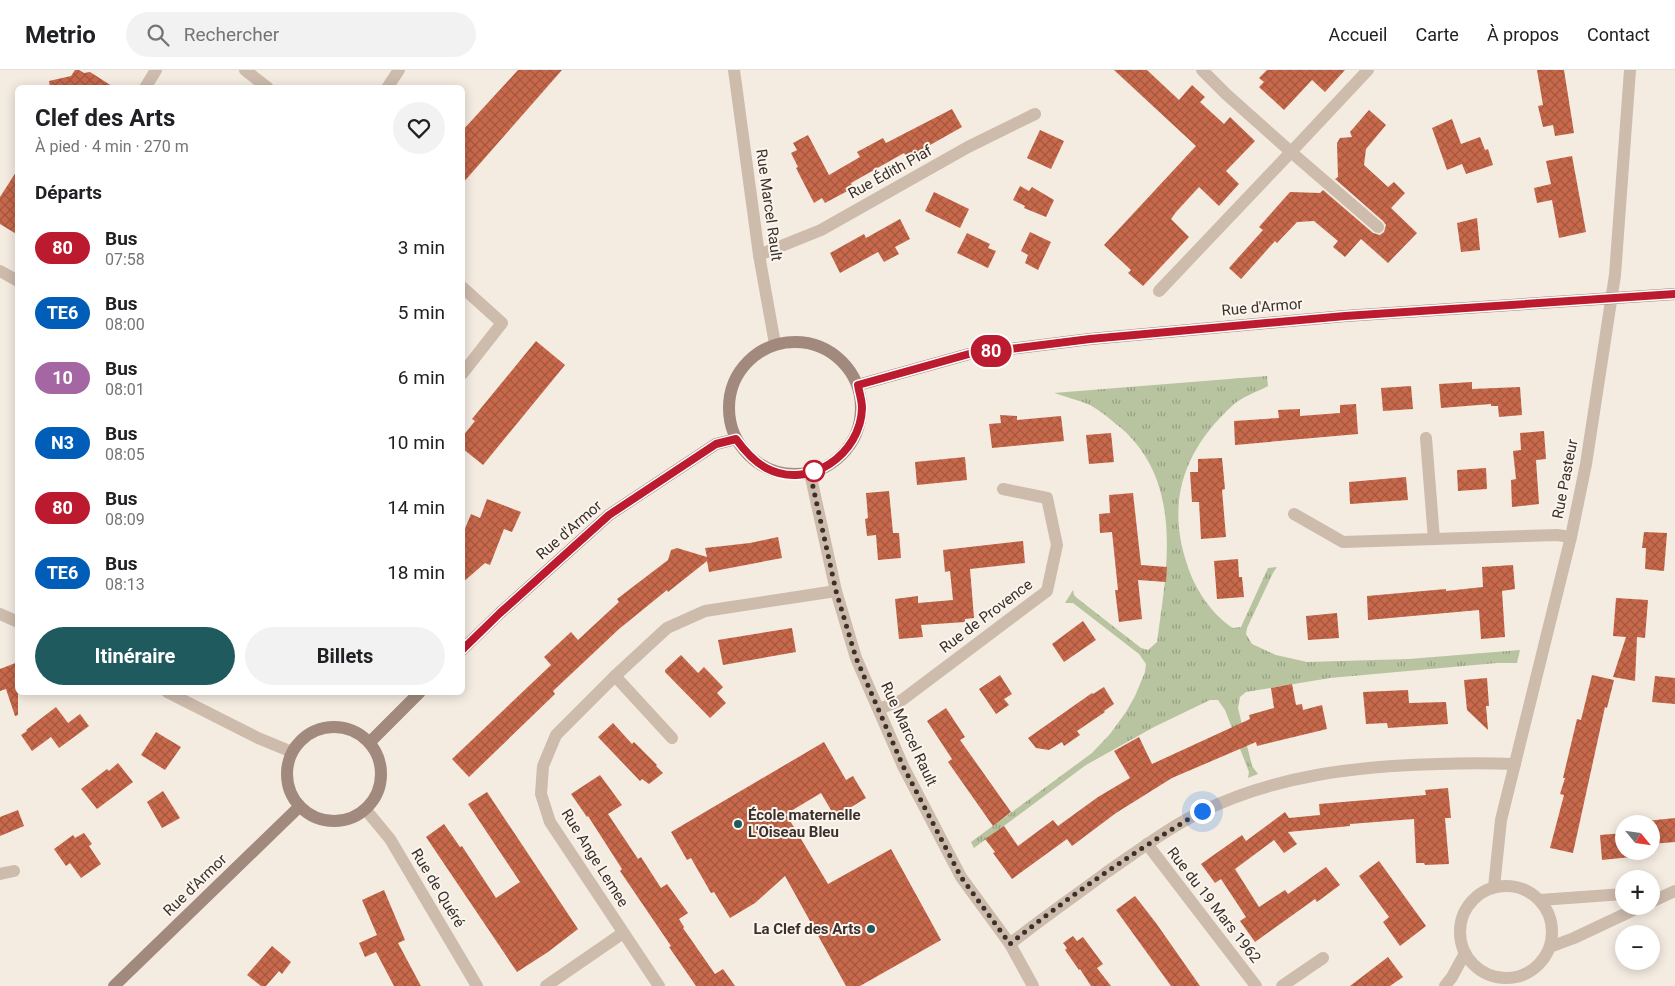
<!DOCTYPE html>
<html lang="fr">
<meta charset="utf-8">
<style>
:root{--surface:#fff;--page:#f2f2f2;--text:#202124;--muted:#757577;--line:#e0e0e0;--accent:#1f5a5e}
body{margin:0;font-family:Roboto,sans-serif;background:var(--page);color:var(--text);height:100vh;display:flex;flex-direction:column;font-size:19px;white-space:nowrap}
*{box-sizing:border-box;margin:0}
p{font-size:16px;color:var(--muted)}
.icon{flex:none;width:28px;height:28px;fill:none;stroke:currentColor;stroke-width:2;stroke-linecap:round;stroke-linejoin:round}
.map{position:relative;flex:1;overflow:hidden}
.sheet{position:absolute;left:15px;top:15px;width:450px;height:610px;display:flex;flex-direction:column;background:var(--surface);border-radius:8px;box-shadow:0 2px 12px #0003}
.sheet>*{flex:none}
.badge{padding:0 10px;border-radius:16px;font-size:18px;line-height:32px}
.needle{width:32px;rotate:119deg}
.tools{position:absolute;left:1615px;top:745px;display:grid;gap:10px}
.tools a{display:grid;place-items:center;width:45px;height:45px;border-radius:50%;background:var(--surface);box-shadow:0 2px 12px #0003;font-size:25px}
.you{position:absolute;width:25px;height:25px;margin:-12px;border:4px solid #fff;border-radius:50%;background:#1a73e8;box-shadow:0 0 0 8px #1a73e833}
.map>.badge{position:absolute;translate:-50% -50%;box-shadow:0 0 0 2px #fff}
h2{padding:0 20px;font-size:19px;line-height:45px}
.round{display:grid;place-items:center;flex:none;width:52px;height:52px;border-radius:26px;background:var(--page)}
.summary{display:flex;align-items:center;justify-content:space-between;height:85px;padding:0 20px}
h1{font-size:24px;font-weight:700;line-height:38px}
.action{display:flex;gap:10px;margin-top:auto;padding:10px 20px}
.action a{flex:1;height:58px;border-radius:30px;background:var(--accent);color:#fff;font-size:20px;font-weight:700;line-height:58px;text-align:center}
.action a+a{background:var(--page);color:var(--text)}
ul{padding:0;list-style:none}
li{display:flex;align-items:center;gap:15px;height:65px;padding:0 20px}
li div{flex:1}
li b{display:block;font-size:19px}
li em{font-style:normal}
li .badge{min-width:55px;font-weight:700;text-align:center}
header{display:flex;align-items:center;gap:30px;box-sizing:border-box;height:70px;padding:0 25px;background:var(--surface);border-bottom:1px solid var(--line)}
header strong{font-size:24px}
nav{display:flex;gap:28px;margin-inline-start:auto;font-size:18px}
.search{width:350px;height:45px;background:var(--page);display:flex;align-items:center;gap:12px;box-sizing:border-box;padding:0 18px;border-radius:28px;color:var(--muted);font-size:19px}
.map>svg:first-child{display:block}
.park{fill:url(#park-tufts)}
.building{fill:url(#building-cross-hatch)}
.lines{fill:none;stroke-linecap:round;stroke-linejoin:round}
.minor{stroke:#cdbbac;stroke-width:12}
.tertiary{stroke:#cdbbac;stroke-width:12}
.secondary{stroke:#a18a7d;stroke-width:12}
.line-casing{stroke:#fff;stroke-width:11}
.line{stroke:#bc1a2e;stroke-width:8}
.walk{stroke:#3b302b;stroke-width:5;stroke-dasharray:0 9}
.stop-dot{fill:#fff;stroke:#bc1a2e;stroke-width:2.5}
.poi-dot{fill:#1f5a5e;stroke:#fbf5ee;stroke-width:2}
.labels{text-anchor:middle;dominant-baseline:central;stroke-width:4;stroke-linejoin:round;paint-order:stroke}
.street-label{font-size:15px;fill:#3b302b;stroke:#fbf5ee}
.poi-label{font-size:15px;font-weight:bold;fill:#3b302b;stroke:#fbf5ee;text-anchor:start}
</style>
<header>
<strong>Metrio</strong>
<div class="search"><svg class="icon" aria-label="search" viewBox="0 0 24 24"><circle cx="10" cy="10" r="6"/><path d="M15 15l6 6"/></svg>Rechercher</div>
<nav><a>Accueil</a><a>Carte</a><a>À propos</a><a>Contact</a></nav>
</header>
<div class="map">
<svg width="1675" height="916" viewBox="0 0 1675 916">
<defs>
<pattern id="park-tufts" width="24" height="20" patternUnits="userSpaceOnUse" patternTransform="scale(1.25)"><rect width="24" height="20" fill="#b8c4a0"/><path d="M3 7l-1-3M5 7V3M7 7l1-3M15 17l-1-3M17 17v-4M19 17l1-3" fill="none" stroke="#97a083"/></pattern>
<pattern id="building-cross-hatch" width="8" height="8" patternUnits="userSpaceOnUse" patternTransform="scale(1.25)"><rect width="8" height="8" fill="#c8694b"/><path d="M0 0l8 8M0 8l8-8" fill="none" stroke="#a4573f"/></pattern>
</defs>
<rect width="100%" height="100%" fill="#f4ebe1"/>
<path class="park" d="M1267,306L1268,316C1257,322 1241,327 1232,336C1184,380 1166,432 1187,494C1194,518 1212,545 1233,558L1241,557L1268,498L1277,497L1273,503L1247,558L1246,564L1252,574L1276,585L1307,592L1409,589L1520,580L1517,593H1497L1330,608L1246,622L1240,627L1238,638L1252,696L1258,704L1248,708L1249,702L1225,640L1218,630H1210L1154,657L1086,695L974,778L971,772L1092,683L1110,664L1126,642L1135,626L1145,602L1146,594L1139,584L1073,533H1065L1073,520L1074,525L1077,528L1141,578L1148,580L1157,572C1167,499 1184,413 1121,358C1111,350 1101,341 1090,335C1078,330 1066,327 1054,323Z"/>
<g class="building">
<polygon points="75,0 79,0 84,3 90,2 115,18 50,18 49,11 71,6"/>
<polygon points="518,0 562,0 462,114 462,61"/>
<polygon points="1114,0 1147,0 1179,30 1192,15 1205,27 1200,32 1224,54 1230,47 1255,71 1226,101 1239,114 1219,136 1199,117 1176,142 1171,149 1189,167 1143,216 1128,203 1131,200 1104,175 1196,76"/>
<polygon points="1267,0 1345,0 1325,22 1312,10 1284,40 1259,17 1264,12 1259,8"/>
<polygon points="1537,0 1564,0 1574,63 1555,66 1553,55 1543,57 1538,36 1543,35"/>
<polygon points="952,39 962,57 907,88 904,83 851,113 853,118 825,133 822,128 814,133 796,98 798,97 791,83 797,80 793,73 808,65 829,105 860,87 857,82 883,68 886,73"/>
<polygon points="1369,40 1386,55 1366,79 1364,95 1388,117 1394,112 1405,123 1391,138 1417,163 1388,193 1361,169 1345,187 1333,177 1338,171 1314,151 1297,152 1277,173 1275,171 1241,209 1229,198 1263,160 1259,157 1290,122 1320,123 1323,120 1373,163 1380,165 1384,162 1386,155 1383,151 1335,109 1338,107 1337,73 1340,68 1352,67 1350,62"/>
<polygon points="1452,49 1461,74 1480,67 1485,80 1488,79 1493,95 1466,104 1462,94 1447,100 1432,58"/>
<polygon points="1040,60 1064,71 1051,99 1027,88"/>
<polygon points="1572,86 1586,162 1559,168 1552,130 1537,133 1534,118 1551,114 1546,91"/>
<polygon points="18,99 18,165 0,154 0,127"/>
<polygon points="1020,116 1029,121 1032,117 1054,130 1046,147 1024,138 1025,136 1013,130"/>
<polygon points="934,122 969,139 960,158 925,141"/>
<polygon points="1477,148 1480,180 1461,182 1457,153"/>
<polygon points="900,149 910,169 895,177 899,184 884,192 878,182 840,203 830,183 864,164 866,168"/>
<polygon points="1030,162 1051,172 1038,200 1025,193 1028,185 1021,181"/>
<polygon points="967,163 990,174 988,178 996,181 988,198 957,183"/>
<polygon points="536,271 565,295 483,395 462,378 462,367 475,351 472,349"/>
<polygon points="1472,312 1472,319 1520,317 1522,345 1499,347 1498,336 1491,336 1491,334 1441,338 1439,314"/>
<polygon points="1411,316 1413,339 1383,341 1381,318"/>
<polygon points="1356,334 1358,364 1235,375 1234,351 1279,348 1278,340 1300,339 1300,346 1340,343 1340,335"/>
<polygon points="1000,345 1017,346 1017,350 1061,346 1064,371 992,378 989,354 1001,353"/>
<polygon points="1544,361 1546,389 1536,390 1539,434 1512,437 1511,410 1516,409 1513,381 1521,380 1520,363"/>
<polygon points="1111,363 1114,392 1089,394 1086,365"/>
<polygon points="965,387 967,410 917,415 915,392"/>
<polygon points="1222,388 1225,419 1222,420 1226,467 1201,469 1199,432 1192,432 1190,402 1198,402 1198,389"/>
<polygon points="1486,398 1487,419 1458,421 1457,400"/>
<polygon points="1406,407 1408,430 1350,434 1349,412"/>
<polygon points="889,421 893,463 899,463 901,488 878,490 876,465 867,466 865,449 868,448 866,423"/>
<polygon points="1133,423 1141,495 1167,497 1166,512 1138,510 1142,549 1119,552 1115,520 1118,520 1112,462 1100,463 1099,444 1110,443 1109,425"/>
<polygon points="487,429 521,442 512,462 504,459 490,495 485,493 462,513 462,466 471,444 480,448"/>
<polygon points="1644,462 1667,463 1664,501 1645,499 1646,478 1642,478"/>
<polygon points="778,467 782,488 709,502 707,491 668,522 667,520 619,559 585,591 553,621 555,624 469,707 452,689 551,595 544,587 571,562 578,570 619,532 617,529 668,490 671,480 677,478 707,487 705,478 750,473"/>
<polygon points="1023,471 1025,493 970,499 974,548 965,549 965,552 921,555 923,567 899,569 895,529 918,526 918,533 953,530 950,501 945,502 943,480"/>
<polygon points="1238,489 1239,507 1242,507 1244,527 1217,529 1214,491"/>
<polygon points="1513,495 1515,519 1502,521 1505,567 1481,569 1479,540 1368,550 1367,526 1446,519 1446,521 1483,517 1482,497"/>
<polygon points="1616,528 1648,530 1645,568 1637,567 1635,611 1613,607 1626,567 1613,566"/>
<polygon points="1337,543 1339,568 1308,570 1306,546"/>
<polygon points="1083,551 1096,570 1064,592 1052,574"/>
<polygon points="792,558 796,582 723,595 718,570"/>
<polygon points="681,585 698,603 704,597 723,617 717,623 726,633 710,648 665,602 665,600"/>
<polygon points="18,592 18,645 15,646 6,619 0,621 0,599"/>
<polygon points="1000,605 1012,624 1004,629 1009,635 996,644 979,619"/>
<polygon points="1592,605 1614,610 1607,638 1605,637 1573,783 1550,778 1564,725 1560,724 1565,708 1563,708 1577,649 1581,650"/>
<polygon points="1655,606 1675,608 1675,634 1652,632"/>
<polygon points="1487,608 1489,636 1486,636 1488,660 1467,640 1464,610"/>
<polygon points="1292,614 1296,635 1302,634 1303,640 1322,635 1327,659 1257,676 1256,672 1172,708 1116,743 1072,776 1067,769 1012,809 993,783 995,782 985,769 1004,756 1018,776 1053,750 1058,756 1098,727 1130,708 1114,681 1139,667 1152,694 1250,649 1249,645 1274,638 1271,618"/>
<polygon points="1104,617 1114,634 1104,641 1105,642 1077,661 1080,665 1064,676 1062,672 1049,680 1036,678 1028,668 1092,623 1093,624"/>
<polygon points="1408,620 1409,633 1446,632 1448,654 1388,658 1387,653 1366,654 1363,622"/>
<polygon points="56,637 68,653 80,644 89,656 59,678 51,667 32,681 21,665 27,661 26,660"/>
<polygon points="946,638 965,667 960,670 1011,742 993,756 948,692 952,689 927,651"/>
<polygon points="613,653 632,674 634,672 657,695 656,696 663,703 649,714 642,709 640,711 598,667"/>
<polygon points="156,662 181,677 165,700 141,685"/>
<polygon points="824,672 846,710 853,706 866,728 835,747 821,723 786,744 828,814 891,779 941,870 860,916 846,916 785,806 755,833 730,848 714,822 711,823 691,788 687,790 671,762"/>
<polygon points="118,693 133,712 97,739 81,719 107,699 109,701"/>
<polygon points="600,705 622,735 608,744 638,789 641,787 661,818 667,814 688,843 679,849 684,857 683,858 715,904 723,899 735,916 696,916 669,877 671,876 620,801 622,799 588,746 587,747 571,724"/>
<polygon points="1448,718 1451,748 1445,748 1449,794 1425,795 1424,793 1416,793 1414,749 1350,754 1350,756 1288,762 1297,774 1284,783 1274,770 1235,799 1259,837 1285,820 1288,824 1326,797 1340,815 1317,832 1315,829 1255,872 1240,851 1246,847 1221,809 1215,813 1201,794 1242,765 1246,771 1285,742 1289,748 1320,745 1319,734 1426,725 1425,720"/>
<polygon points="163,721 180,748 162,758 147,732"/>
<polygon points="487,722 578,859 548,882 517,902 426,767 444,754 460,777 462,776 496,828 520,812 468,734"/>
<polygon points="18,740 24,756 0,766 0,747"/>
<polygon points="1675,748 1675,772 1651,774 1651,754 1647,754 1646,751"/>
<polygon points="84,763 92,774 89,776 101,794 81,808 70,793 66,796 54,779 73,765 75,768"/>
<polygon points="1624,763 1624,781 1631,781 1631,787 1602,790 1600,765"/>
<polygon points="1379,791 1426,856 1400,876 1383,852 1389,847 1359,806"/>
<polygon points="384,820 405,870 398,873 421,916 394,916 376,882 365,887 359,873 377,865 362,830"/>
<polygon points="1135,826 1156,853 1200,916 1171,916 1116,840"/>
<polygon points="1073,866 1077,871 1083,867 1103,894 1097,898 1111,916 1091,916 1080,899 1079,900 1065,880 1067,878 1063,873"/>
<polygon points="272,876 291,892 282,904 279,901 266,916 261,916 247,905"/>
<polygon points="1388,887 1403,907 1390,916 1350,916"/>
</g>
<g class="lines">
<g class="minor">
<polyline points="245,0 268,18"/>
<polyline points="1202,0 1226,24 1291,82 1368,0"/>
<polyline points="145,18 156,0"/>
<polyline points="387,18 399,0"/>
<polyline points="759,185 821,160 968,77 1035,44"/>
<polyline points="0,201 18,211"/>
<polyline points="462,217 502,253 462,304"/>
<polyline points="1159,221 1291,82 1378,157"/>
<polyline points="1426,368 1434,469"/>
<polyline points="1294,444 1343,472 1557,465 1571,467"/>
<polyline points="0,544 18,552"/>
<polyline points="615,606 672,668"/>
<polyline points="167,622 258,668 292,682"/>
<polyline points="879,639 902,630 1047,521 1057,475 1047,428 1003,419"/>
<polyline points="366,740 390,769 477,916"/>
<polyline points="1147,774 1256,916"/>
<polyline points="0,804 14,801"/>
<path d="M1010,874C1041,849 1075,826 1107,802C1138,781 1169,757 1203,741C1278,705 1357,696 1439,694C1464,693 1489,693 1515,694"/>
<polyline points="546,916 623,863"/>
<polyline points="659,916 550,752 541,724 543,696 556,665 615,606 667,558 705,541 836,521"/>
<polyline points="1282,916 1323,888"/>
</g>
<g class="tertiary">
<polyline points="734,0 759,185 775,274"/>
<polyline points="810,403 836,521 856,588 903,696 961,807 1010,874 1033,916"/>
<circle cx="1506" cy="862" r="46"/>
<polyline points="1494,817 1501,750 1571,467 1586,394 1615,205 1630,0"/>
<polyline points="1540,830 1624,824"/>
<polyline points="1651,832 1675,821"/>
<polyline points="1550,877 1574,868 1642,836"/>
<polyline points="1445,916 1452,907 1465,883"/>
</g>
<g class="secondary">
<circle cx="795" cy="338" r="66"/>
<polyline points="858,315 969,284 1090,269 1345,246 1675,224"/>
<polyline points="462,580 500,543 609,445 716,374 736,369"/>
<circle cx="334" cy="704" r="47"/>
<polyline points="370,672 420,622"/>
<polyline points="114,916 299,737"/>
</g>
</g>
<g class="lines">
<defs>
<path id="line" d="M462,580L500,543L609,445L716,374L736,369C744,380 753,391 766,398C809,421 861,384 862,338C862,330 859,322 858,315L969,284L1090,269L1345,246L1675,224"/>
</defs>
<use href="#line" class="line-casing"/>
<use href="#line" class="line"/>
<path class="walk" d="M814,401L810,403L836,521L856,588L903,696L961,807L1010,874C1070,825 1135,781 1202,741"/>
</g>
<circle class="stop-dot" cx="814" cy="401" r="10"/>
<g class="poi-dot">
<circle cx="738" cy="754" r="5"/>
<circle cx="871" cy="859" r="5"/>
</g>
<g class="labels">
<g class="street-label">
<text transform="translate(890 102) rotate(-29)">Rue Édith Piaf</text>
<text transform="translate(769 135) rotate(82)">Rue Marcel Rault</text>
<text transform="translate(1262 237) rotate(-5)">Rue d'Armor</text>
<text transform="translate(1565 409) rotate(-79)">Rue Pasteur</text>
<text transform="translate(569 460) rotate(-41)">Rue d'Armor</text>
<text transform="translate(986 546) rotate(-37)">Rue de Provence</text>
<text transform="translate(909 664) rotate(65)">Rue Marcel Rault</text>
<text transform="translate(595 788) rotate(58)">Rue Ange Lemee</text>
<text transform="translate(195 815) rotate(-44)">Rue d'Armor</text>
<text transform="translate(438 818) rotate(59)">Rue de Quéré</text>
<text transform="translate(1214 835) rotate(52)">Rue du 19 Mars 1962</text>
</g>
<g class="poi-label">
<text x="748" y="745">École maternelle<tspan x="748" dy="17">L'Oiseau Bleu</tspan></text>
<text x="861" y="859" text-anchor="end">La Clef des Arts</text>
</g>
</g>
</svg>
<div class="tools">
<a><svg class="needle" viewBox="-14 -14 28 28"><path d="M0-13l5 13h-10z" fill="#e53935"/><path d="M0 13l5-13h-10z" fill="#757577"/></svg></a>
<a>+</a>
<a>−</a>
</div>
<div class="you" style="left:1202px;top:741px"></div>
<b class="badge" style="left:991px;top:281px;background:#bc1a2e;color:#fff">80</b>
<section class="sheet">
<div class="summary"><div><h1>Clef des Arts</h1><p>À pied · 4 min · 270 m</p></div><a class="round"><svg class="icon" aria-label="heart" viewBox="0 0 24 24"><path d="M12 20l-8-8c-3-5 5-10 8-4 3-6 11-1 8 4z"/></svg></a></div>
<h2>Départs</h2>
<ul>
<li><span class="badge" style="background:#bc1a2e;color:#fff">80</span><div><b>Bus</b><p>07:58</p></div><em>3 min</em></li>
<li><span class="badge" style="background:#005eb8;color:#fff">TE6</span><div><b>Bus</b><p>08:00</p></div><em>5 min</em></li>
<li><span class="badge" style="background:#a467a3;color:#fff">10</span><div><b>Bus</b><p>08:01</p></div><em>6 min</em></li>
<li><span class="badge" style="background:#005eb8;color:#fff">N3</span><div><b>Bus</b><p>08:05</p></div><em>10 min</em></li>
<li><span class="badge" style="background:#bc1a2e;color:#fff">80</span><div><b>Bus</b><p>08:09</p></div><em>14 min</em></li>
<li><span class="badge" style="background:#005eb8;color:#fff">TE6</span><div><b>Bus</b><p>08:13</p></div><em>18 min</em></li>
</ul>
<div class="action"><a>Itinéraire</a><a>Billets</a></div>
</section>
</div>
